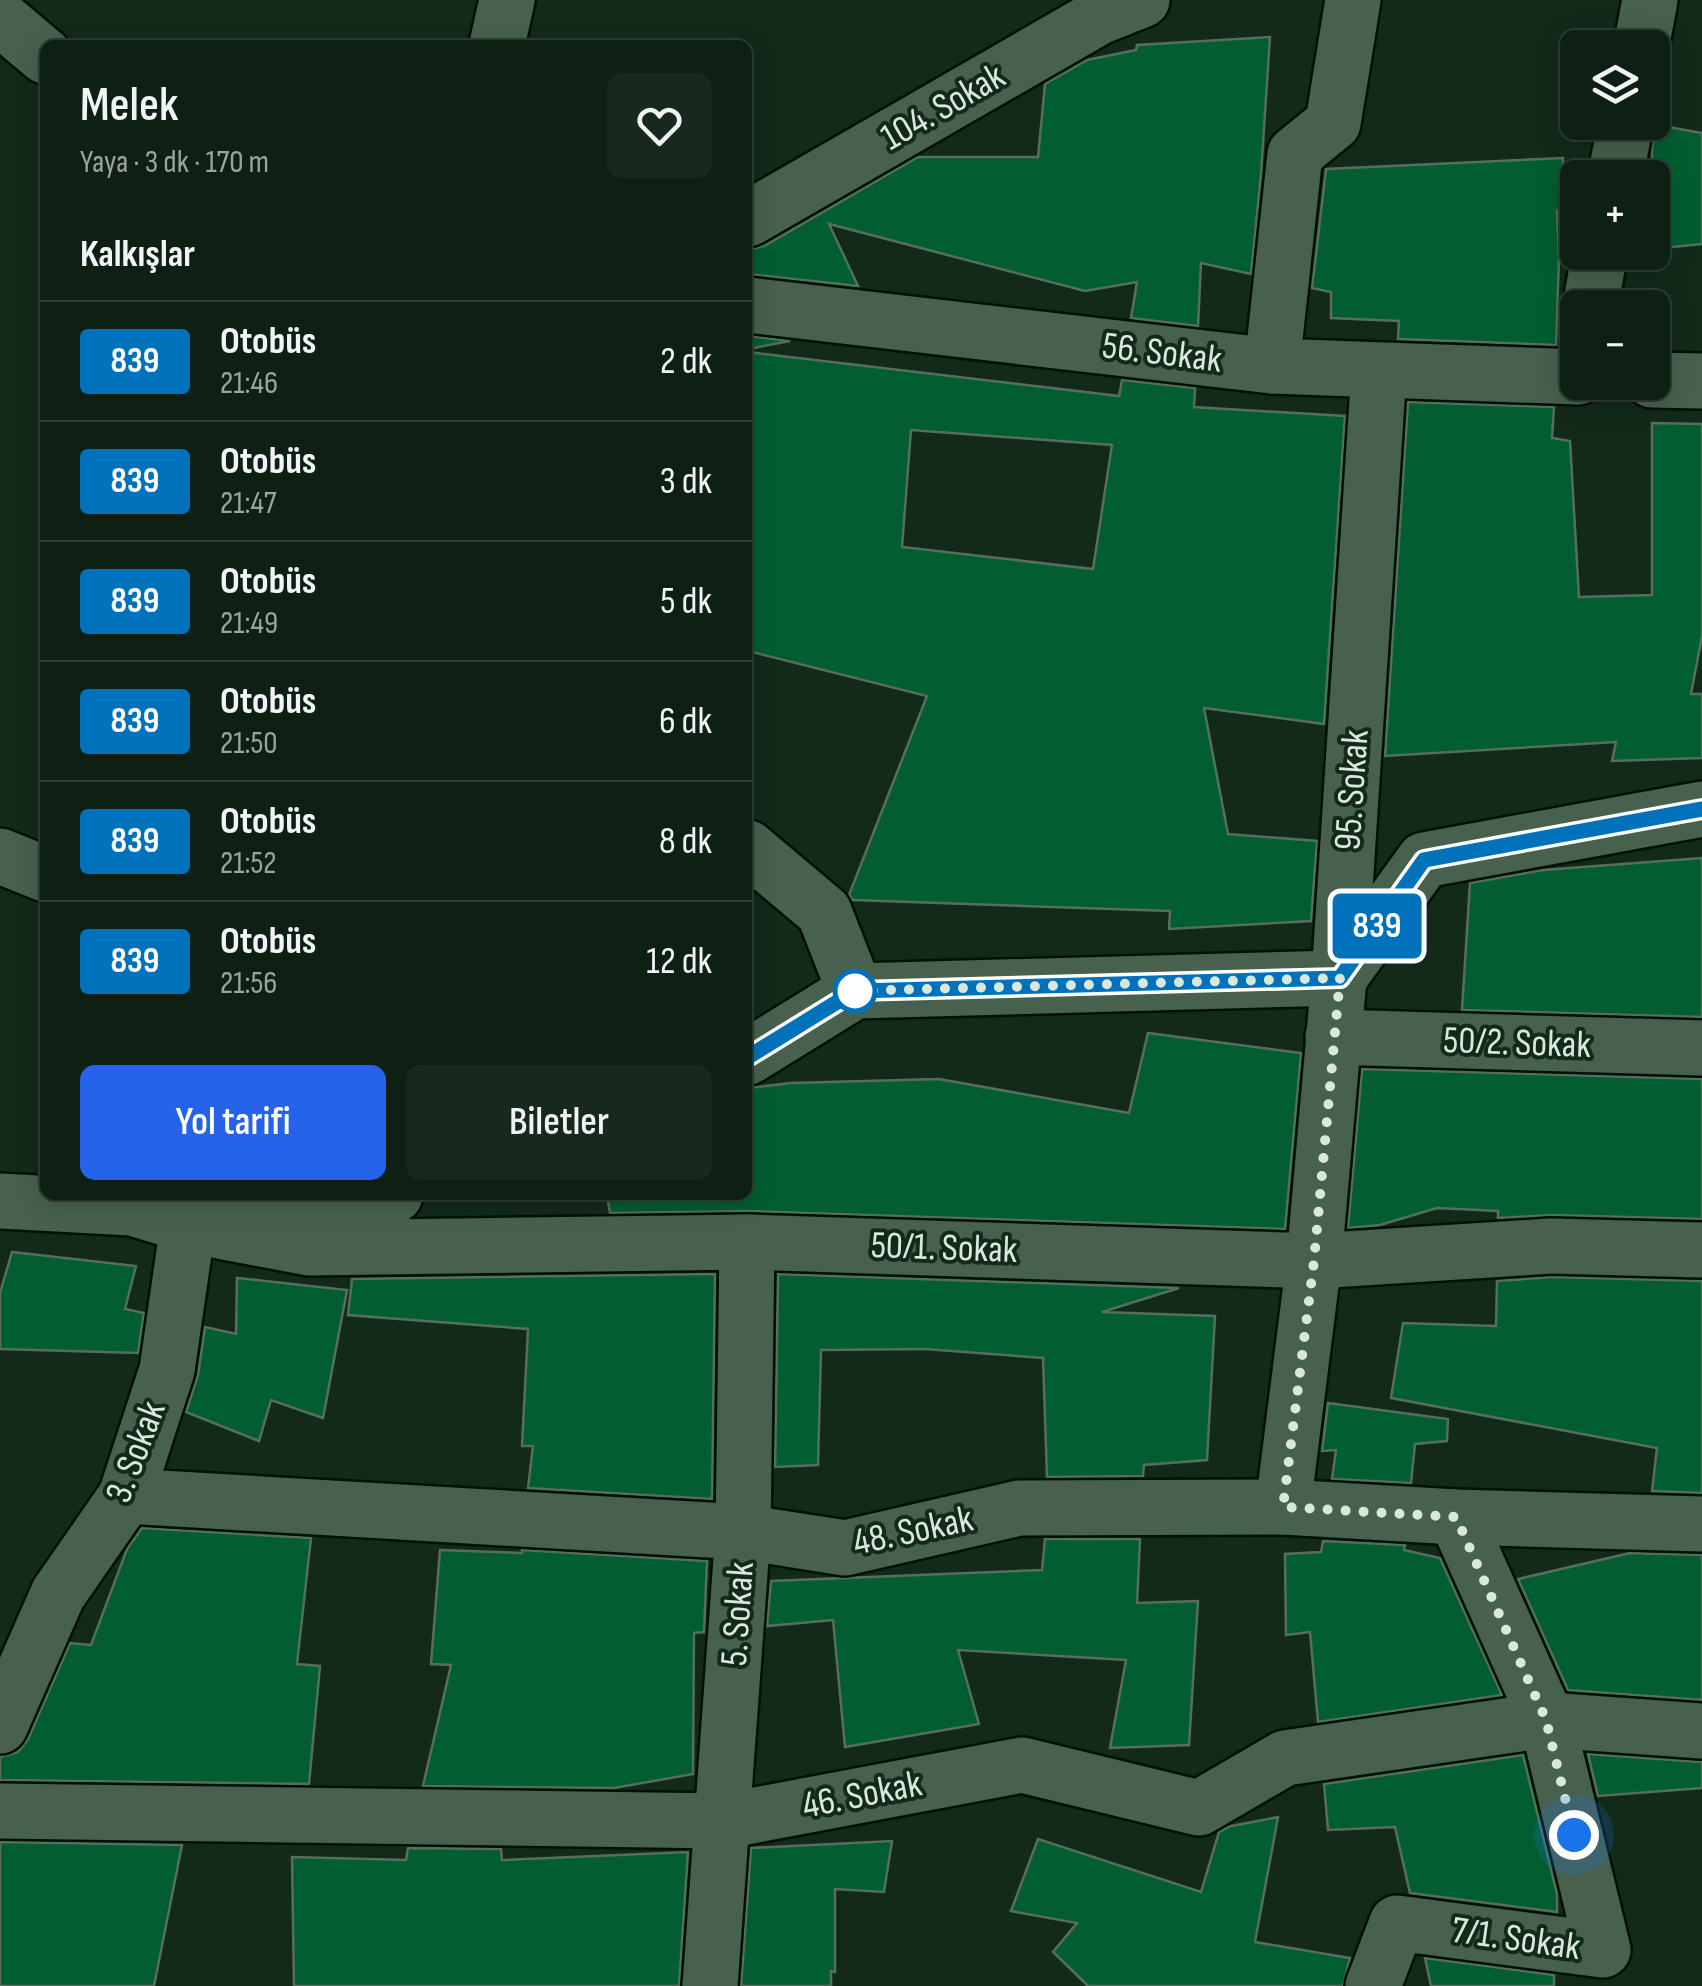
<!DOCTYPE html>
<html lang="tr">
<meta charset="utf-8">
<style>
:root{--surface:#0e2014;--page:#17281d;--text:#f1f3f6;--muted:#9ba3a0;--line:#2e3e34;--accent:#2563eb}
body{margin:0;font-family:"Sofia Sans Condensed",sans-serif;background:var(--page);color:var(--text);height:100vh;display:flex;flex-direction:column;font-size:38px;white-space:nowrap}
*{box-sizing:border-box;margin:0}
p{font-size:32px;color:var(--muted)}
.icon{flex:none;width:55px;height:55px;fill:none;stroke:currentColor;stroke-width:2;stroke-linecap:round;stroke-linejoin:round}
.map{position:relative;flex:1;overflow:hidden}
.side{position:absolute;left:40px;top:40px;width:712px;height:1160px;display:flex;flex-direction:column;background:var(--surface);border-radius:15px;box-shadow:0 5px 25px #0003,0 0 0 2px var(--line)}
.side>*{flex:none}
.badge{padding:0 20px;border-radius:8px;font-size:35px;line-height:65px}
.buttons{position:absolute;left:1560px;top:30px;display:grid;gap:20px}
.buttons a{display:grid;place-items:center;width:110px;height:110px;border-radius:15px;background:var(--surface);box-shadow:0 5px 25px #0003,0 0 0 2px var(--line);font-size:50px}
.you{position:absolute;width:50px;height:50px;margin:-25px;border:8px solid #fff;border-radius:50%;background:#1a73e8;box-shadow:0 0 0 15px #1a73e833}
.map>.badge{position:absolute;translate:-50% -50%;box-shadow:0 0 0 5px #fff}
h2{padding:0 40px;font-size:38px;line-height:90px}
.round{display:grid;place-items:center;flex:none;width:105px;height:105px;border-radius:15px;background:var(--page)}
.summary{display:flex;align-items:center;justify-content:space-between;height:170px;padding:0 40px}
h1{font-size:48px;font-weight:600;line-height:75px}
.button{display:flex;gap:20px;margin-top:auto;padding:20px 40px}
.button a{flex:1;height:115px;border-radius:15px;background:var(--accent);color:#fff;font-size:40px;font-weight:600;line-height:115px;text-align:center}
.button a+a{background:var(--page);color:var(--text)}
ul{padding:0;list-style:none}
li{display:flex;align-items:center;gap:30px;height:120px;padding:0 40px;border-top:2px solid var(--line)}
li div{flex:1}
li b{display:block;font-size:38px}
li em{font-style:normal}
li .badge{min-width:110px;font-weight:700;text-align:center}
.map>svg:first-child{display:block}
.building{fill:#025e31;stroke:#566f5d;stroke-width:2.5;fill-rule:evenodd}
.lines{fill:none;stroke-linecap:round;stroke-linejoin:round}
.minor-casing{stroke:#001205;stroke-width:60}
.minor{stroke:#48614f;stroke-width:55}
.line-casing{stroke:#fff;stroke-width:22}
.line{stroke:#0072bc;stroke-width:15}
.walk{stroke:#d9e7dd;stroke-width:10;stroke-dasharray:0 18}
.stop-dot{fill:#fff;stroke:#0072bc;stroke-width:5}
.labels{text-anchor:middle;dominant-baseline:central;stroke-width:8;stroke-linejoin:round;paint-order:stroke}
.street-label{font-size:38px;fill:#d9e7dd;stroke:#132a1b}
</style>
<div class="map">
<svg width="1702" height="1986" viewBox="0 0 1702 1986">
<rect width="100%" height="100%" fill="#132a1b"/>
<g class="building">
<polygon points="1270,37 1261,174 1251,274 1201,263 1198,326 1131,318 1137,282 1085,291 829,224 858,286 748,274 748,250 764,246 918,157 1038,157 1045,84 1087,60 1136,50 1137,45"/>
<polygon points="1657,125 1702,133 1702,244 1652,249 1652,149"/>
<polygon points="1563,158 1561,211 1557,211 1559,258 1556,345 1398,339 1399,321 1331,318 1331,292 1312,288 1326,169"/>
<polygon points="748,336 790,341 748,349"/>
<path d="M748,352L1119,396L1122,380L1195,388L1194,407L1345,416L1324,724L1204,708L1228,834L1317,841L1311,921L1169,929L1170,911L853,900L849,895L927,696L748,651ZM911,430L1112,445L1093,569L902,547Z"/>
<polygon points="1408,402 1554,407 1552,438 1570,441 1579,597 1652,595 1652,423 1702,424 1702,636 1691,694 1702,694 1702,758 1612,761 1616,742 1385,756"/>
<polygon points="1702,858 1702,1017 1462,1010 1470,883 1543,870"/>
<polygon points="1148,1033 1301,1053 1285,1229 747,1211 610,1213 607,1195 748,1195 748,1088 791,1083 939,1079 1129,1113"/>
<polygon points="1362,1069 1702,1079 1702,1219 1552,1215 1498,1218 1498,1211 1437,1208 1380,1225 1348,1228"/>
<polygon points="12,1252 136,1266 125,1309 144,1313 138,1353 0,1349 0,1293"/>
<polygon points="715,1274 712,1499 528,1488 533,1446 522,1446 528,1329 348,1315 352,1279"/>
<polygon points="778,1274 1179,1288 1102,1312 1215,1316 1207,1460 1144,1465 1143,1476 1047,1477 1043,1358 925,1349 821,1350 818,1465 775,1467"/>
<polygon points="1552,1277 1702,1281 1702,1493 1652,1491 1657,1448 1391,1398 1403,1323 1496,1326 1497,1281"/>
<polygon points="237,1278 347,1290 323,1418 271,1400 259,1441 186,1412 198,1375 205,1327 236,1334"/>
<polygon points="1328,1403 1448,1419 1447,1441 1415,1444 1411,1483 1332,1479 1336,1450 1322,1451"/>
<polygon points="142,1528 311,1538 297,1664 320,1666 309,1784 0,1780 0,1757 18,1752 28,1739 70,1643 91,1645 127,1549"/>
<polygon points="1045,1539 1140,1539 1137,1603 1198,1601 1189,1745 1110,1748 1126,1660 958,1650 979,1724 845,1747 833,1620 767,1626 771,1581 1042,1570"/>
<polygon points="1323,1541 1405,1545 1404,1550 1440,1558 1502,1695 1318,1722 1310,1632 1286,1635 1285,1554 1321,1552"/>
<polygon points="440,1550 522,1553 522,1550 707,1561 704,1632 694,1633 693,1774 614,1788 423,1786 451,1665 431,1664"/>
<polygon points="1630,1553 1702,1555 1702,1700 1568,1690 1518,1579"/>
<polygon points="1588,1754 1702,1762 1702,1788 1598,1796"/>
<polygon points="1523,1755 1557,1894 1557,1912 1410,1893 1395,1827 1328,1830 1324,1784"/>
<polygon points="1278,1817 1255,1942 1350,1958 1343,1986 1088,1986 1053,1952 1077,1923 1011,1911 1038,1839 1201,1892 1219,1832 1231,1826"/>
<polygon points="892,1841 884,1892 835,1889 835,1972 831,1971 831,1986 741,1986 751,1848"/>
<polygon points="0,1842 182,1845 154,1986 0,1986"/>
<polygon points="408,1848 501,1849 502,1860 688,1852 679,1986 294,1986 292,1857 406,1860"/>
<polygon points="1425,1958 1554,1975 1554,1986 1431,1986"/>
</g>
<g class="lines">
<defs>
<g id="minor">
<polyline points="0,18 45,56"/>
<polyline points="497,45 507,0"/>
<polyline points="1641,48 1650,0"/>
<polyline points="1615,178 1626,122"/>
<polyline points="748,219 1099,17 1142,0"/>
<polyline points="748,305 1272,366 1578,377"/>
<polyline points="1590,308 1600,252"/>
<polyline points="1272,366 1295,154 1333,123 1353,0"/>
<polyline points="1652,380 1702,381"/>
<polyline points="748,848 824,912 855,991"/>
<polyline points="0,856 45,874"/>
<polyline points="1333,1037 1702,1048"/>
<polyline points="748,1057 855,991 1339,978 1424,860 1702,809"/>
<polyline points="0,1201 132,1208 188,1225 309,1248 747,1242 1314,1261 1551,1246 1702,1250"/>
<polyline points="230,1219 395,1195"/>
<polyline points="126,1496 743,1532 845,1548 1019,1508 1283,1507 1456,1517 1702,1524"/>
<polyline points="1283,1507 1314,1261 1339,978 1379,371"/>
<polyline points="0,1726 58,1594 126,1496 167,1370 188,1225"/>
<polyline points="0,1811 724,1821 1022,1765 1199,1808 1285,1758 1547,1720 1702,1731"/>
<polyline points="710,1986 743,1532 747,1242"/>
<polyline points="1373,1986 1397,1923 1603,1950 1547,1720 1456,1517"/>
</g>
</defs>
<use href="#minor" class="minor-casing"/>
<use href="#minor" class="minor"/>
</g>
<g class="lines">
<defs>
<polyline id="line" points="748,1057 855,991 1340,978 1424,860 1702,809"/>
</defs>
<use href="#line" class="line-casing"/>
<use href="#line" class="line"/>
<polyline class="walk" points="855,991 1340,978 1314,1261 1283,1507 1456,1517 1546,1720 1574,1835"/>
</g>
<circle class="stop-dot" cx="855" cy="991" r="20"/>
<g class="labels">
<g class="street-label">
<text transform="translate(943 107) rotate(-30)">104. Sokak</text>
<text transform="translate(1162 353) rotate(7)">56. Sokak</text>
<text transform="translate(1352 790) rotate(-86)">95. Sokak</text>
<text transform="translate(1517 1043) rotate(2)">50/2. Sokak</text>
<text transform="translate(944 1248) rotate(2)">50/1. Sokak</text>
<text transform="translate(136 1452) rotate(-69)">3. Sokak</text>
<text transform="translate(913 1531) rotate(-12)">48. Sokak</text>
<text transform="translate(738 1614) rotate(-86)">5. Sokak</text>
<text transform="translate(862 1795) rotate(-11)">46. Sokak</text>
<text transform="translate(1516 1939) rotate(8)">7/1. Sokak</text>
</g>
</g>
</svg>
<div class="buttons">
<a><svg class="icon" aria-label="layers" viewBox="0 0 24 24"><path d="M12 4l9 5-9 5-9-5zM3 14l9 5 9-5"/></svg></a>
<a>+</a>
<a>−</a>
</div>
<div class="you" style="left:1574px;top:1835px"></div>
<b class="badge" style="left:1377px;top:926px;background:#0072bc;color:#fff">839</b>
<section class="side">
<div class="summary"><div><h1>Melek</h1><p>Yaya · 3 dk · 170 m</p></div><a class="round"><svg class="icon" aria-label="heart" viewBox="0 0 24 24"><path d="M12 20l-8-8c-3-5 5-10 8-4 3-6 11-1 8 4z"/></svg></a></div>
<h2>Kalkışlar</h2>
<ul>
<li><span class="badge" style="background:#0072bc;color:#fff">839</span><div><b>Otobüs</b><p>21:46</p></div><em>2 dk</em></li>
<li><span class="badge" style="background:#0072bc;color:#fff">839</span><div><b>Otobüs</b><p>21:47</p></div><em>3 dk</em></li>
<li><span class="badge" style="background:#0072bc;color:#fff">839</span><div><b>Otobüs</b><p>21:49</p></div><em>5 dk</em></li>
<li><span class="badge" style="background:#0072bc;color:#fff">839</span><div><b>Otobüs</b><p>21:50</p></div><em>6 dk</em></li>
<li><span class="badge" style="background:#0072bc;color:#fff">839</span><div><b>Otobüs</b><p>21:52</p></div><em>8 dk</em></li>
<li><span class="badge" style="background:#0072bc;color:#fff">839</span><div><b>Otobüs</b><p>21:56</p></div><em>12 dk</em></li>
</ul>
<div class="button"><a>Yol tarifi</a><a>Biletler</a></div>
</section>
</div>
